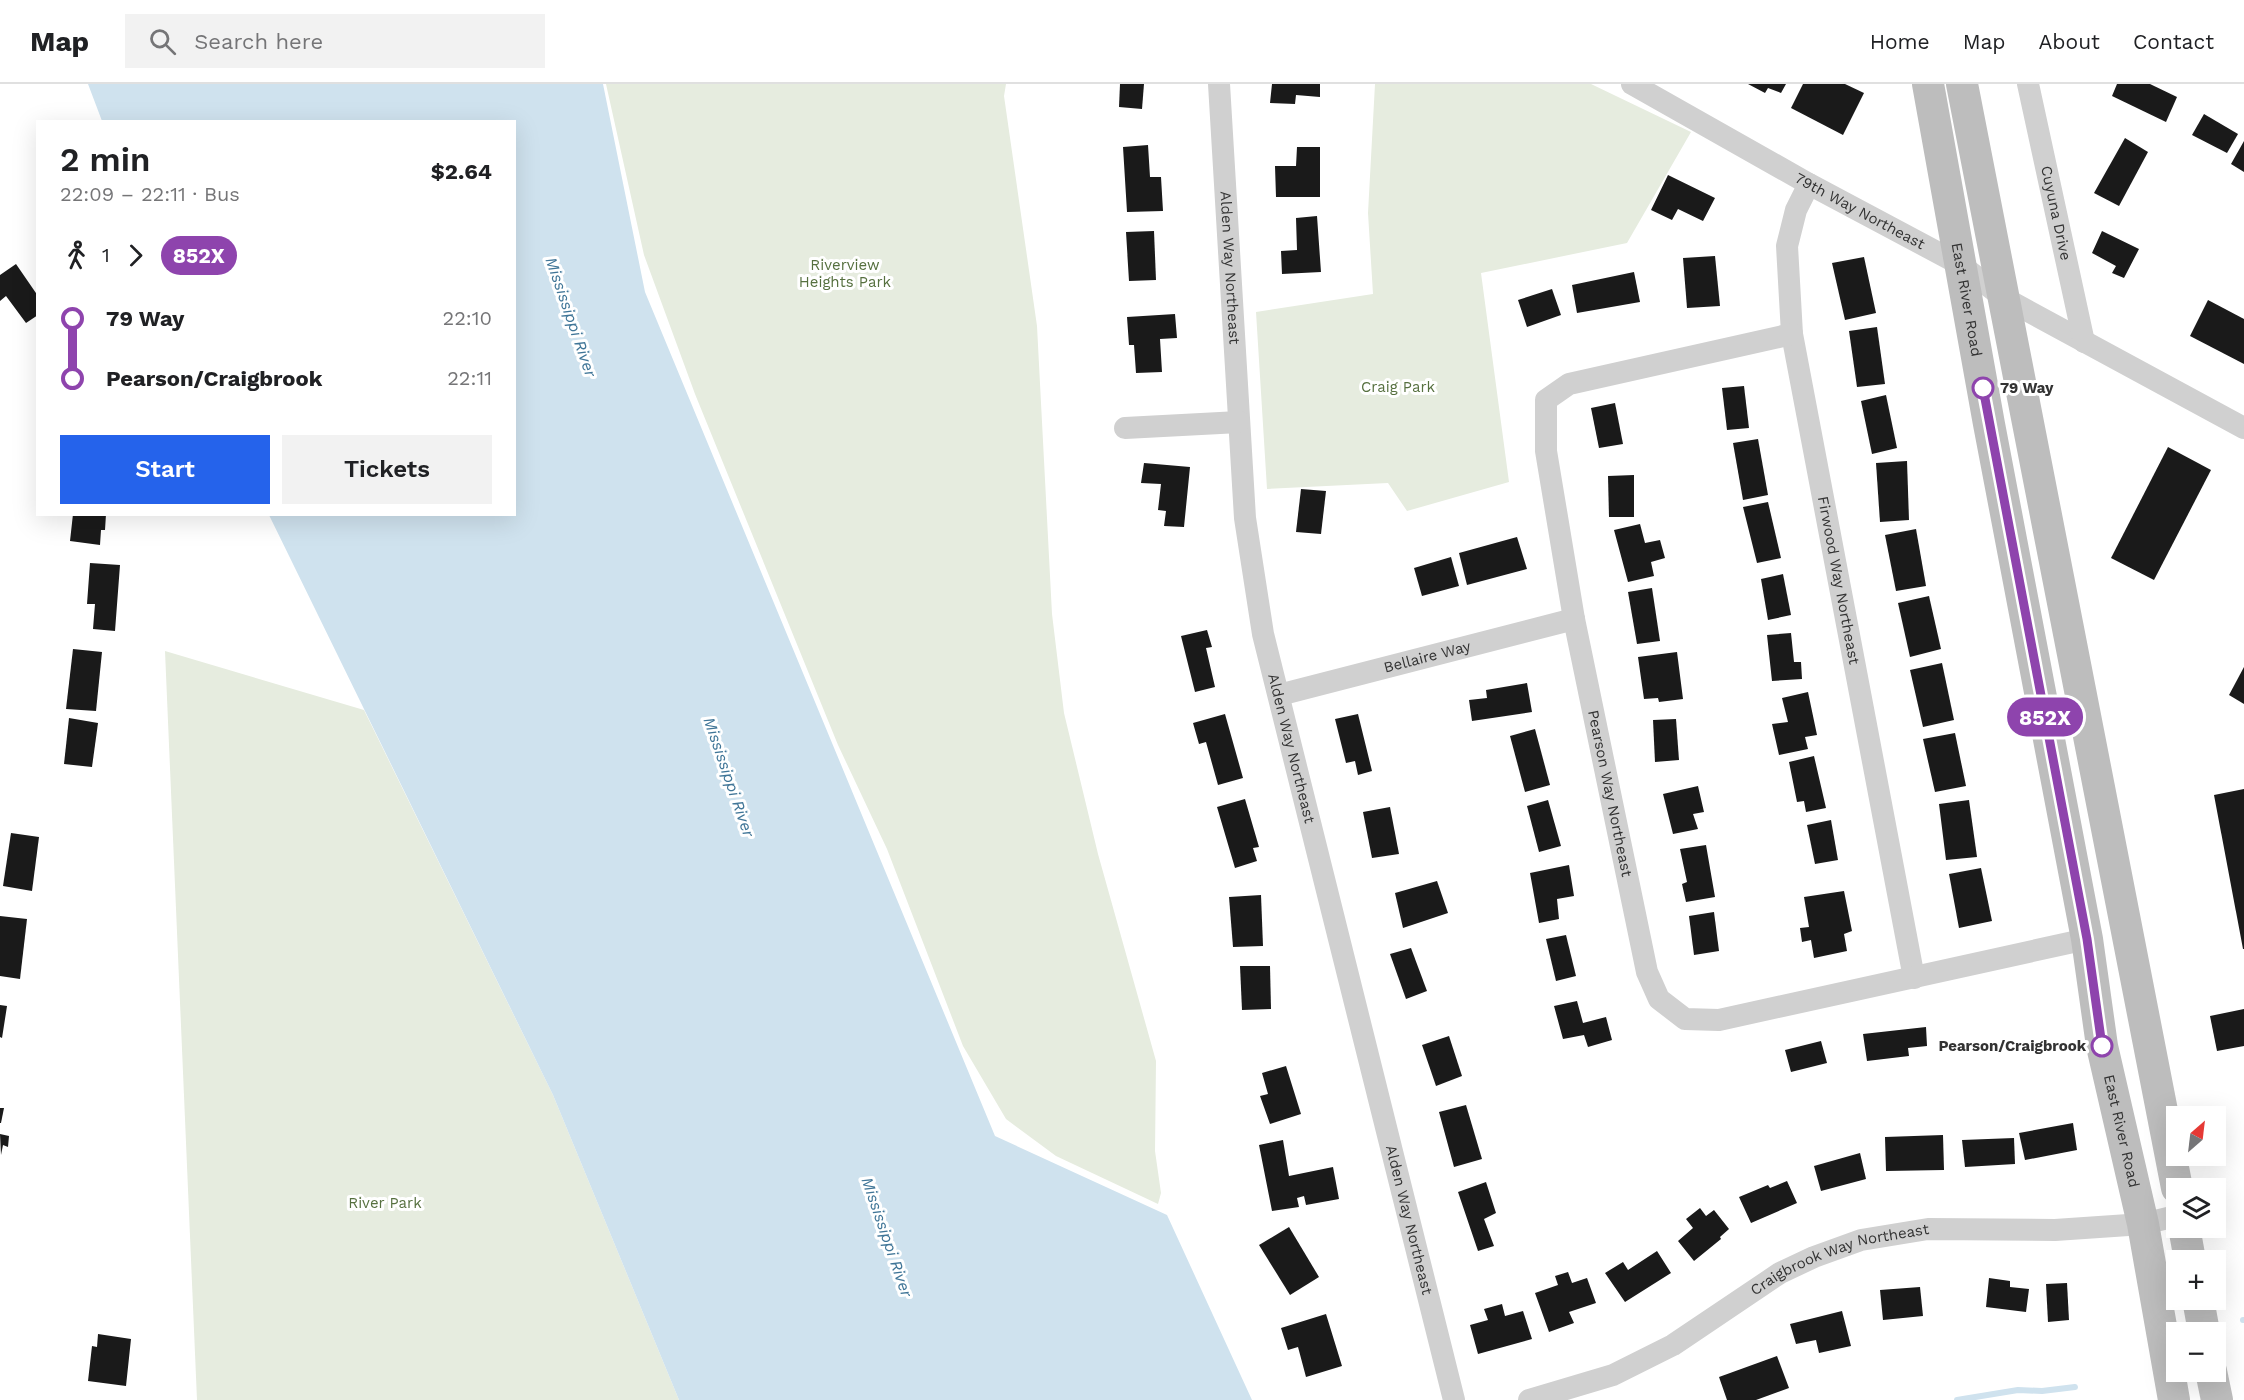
<!DOCTYPE html>
<meta charset="utf-8">
<style>
:root{--surface:#fff;--page:#f2f2f2;--text:#202124;--muted:#757577;--line:#e0e0e0;--accent:#2563eb}
body{margin:0;font-family:"Work Sans",sans-serif;background:var(--page);color:var(--text);height:100vh;display:flex;flex-direction:column;font-size:22px;white-space:nowrap}
*{box-sizing:border-box;margin:0}
p{font-size:20px;color:var(--muted)}
.icon{flex:none;width:33px;height:33px;fill:none;stroke:currentColor;stroke-width:2;stroke-linecap:round;stroke-linejoin:round}
.map{position:relative;flex:1;overflow:hidden}
.details{position:absolute;left:36px;top:36px;width:480px;height:396px;display:flex;flex-direction:column;background:var(--surface);border-radius:0px;box-shadow:0 6px 24px #0002}
.details>*{flex:none}
.badge{padding:0 12px;border-radius:20px;font-size:21px;line-height:39px}
.needle{width:39px;rotate:28deg}
.tools{position:absolute;left:2166px;top:1022px;display:grid;gap:12px}
.tools a{display:grid;place-items:center;width:60px;height:60px;border-radius:0px;background:var(--surface);box-shadow:0 6px 24px #0002;font-size:30px}
.map>.badge{position:absolute;translate:-50% -50%;box-shadow:0 0 0 3px #fff}
.legs{display:flex;align-items:center;gap:9px;height:66px;padding:0 24px;font-size:20px}
.legs p{margin-inline-start:auto}
.headline{display:flex;align-items:center;justify-content:space-between;height:102px;padding:0 24px}
h1{font-size:33px;font-weight:600;line-height:45px}
.cta{display:flex;gap:12px;margin-top:auto;padding:12px 24px}
.cta a{flex:1;height:69px;border-radius:0px;background:var(--accent);color:#fff;font-size:24px;font-weight:600;line-height:69px;text-align:center}
.cta a+a{background:var(--page);color:var(--text)}
ul{padding:0 24px;list-style:none}
li{display:flex;align-items:center;gap:21px;height:60px;font-size:22px}
li i{display:grid;place-items:center;width:9px;height:100%;margin:0 8px;background:currentColor}
li i::after{content:'';width:15px;height:15px;margin:-8px;border:4px solid;border-radius:50%;background:var(--surface)}
li p{margin-inline-start:auto}
li:first-child i{background:linear-gradient(#0000 50%,currentColor 0)}
li:last-child i{background:linear-gradient(currentColor 50%,#0000 0)}
header{display:flex;align-items:center;gap:36px;box-sizing:border-box;height:84px;padding:0 30px;background:var(--surface);border-bottom:2px solid var(--line)}
header strong{font-size:28px}
nav{display:flex;gap:33px;margin-inline-start:auto;font-size:21px}
.search{width:420px;height:54px;background:var(--page);display:flex;align-items:center;gap:15px;box-sizing:border-box;padding:0 21px;border-radius:0px;color:var(--muted);font-size:22px}
.map>svg:first-child{display:block}
.green{fill:#e6ecdf}
.water{fill:#cfe2ee}
.lines{fill:none;stroke-linecap:round;stroke-linejoin:round}
.stream{stroke:#cfe2ee;stroke-width:6}
.building{fill:#1a1a1a}
.street{stroke:#d0d0d0;stroke-width:22}
.secondary{stroke:#bdbdbd;stroke-width:32}
.line-1-casing{stroke:#fff;stroke-width:14}
.line-1{stroke:#8e44ad;stroke-width:9}
.stop-1-dot{fill:#fff;stroke:#8e44ad;stroke-width:3}
.labels{text-anchor:middle;dominant-baseline:central;stroke-width:6;stroke-linejoin:round;paint-order:stroke}
.street-label{font-size:15px;fill:#333;stroke:#fff}
.park-label{font-size:15px;fill:#56703f;stroke:#fff}
.stop-label{font-size:15px;font-weight:bold;fill:#333;stroke:#fff;text-anchor:start}
.water-label{font-size:16px;font-style:italic;fill:#3f7597;stroke:#fff}
</style>
<header>
<strong>Map</strong>
<div class="search"><svg class="icon" aria-label="search" viewBox="0 0 24 24"><circle cx="10" cy="10" r="6"/><path d="M15 15l6 6"/></svg>Search here</div>
<nav><a>Home</a><a>Map</a><a>About</a><a>Contact</a></nav>
</header>
<div class="map">
<svg width="2244" height="1316" viewBox="0 0 2244 1316">
<rect width="100%" height="100%" fill="#fff"/>
<g class="green">
<polygon points="606,0 1006,0 1004,12 1037,242 1052,530 1064,629 1098,770 1156,977 1155,1067 1161,1109 1158,1120 1056,1072 1006,1035 963,962 887,765 838,661 695,310 644,171"/>
<polygon points="1375,0 1591,0 1691,48 1627,159 1481,189 1509,398 1407,427 1388,399 1267,405 1256,228 1373,210 1368,129"/>
<polygon points="165,567 364,626 553,1011 679,1316 197,1316"/>
</g>
<polygon class="water" points="88,0 603,0 645,208 995,1052 1167,1131 1252,1316 679,1316 553,1011 269,431 514,430 514,38 102,37"/>
<g class="lines">
<g class="stream">
<polyline points="2243,1236 2244,1236"/>
<polyline points="1957,1316 2018,1306 2042,1307 2075,1303"/>
</g>
</g>
<g class="building">
<polygon points="1120,0 1144,0 1142,25 1119,23"/>
<polygon points="1272,0 1320,0 1320,13 1296,11 1295,20 1270,19"/>
<polygon points="1748,0 1786,0 1781,9 1768,4 1765,9"/>
<polygon points="1803,0 1845,0 1864,9 1843,51 1791,24"/>
<polygon points="2117,0 2150,0 2177,13 2166,38 2112,12"/>
<polygon points="2204,30 2238,50 2227,69 2192,51"/>
<polygon points="2125,54 2148,68 2119,122 2094,109"/>
<polygon points="2244,57 2244,88 2231,80"/>
<polygon points="1148,61 1150,93 1161,93 1163,127 1127,128 1123,63"/>
<polygon points="1297,63 1320,63 1320,113 1276,113 1275,82 1296,82"/>
<polygon points="1668,91 1715,114 1703,137 1678,125 1672,136 1651,126"/>
<polygon points="1317,132 1321,188 1282,190 1281,167 1297,166 1296,134"/>
<polygon points="1154,147 1156,196 1129,197 1126,148"/>
<polygon points="2102,147 2139,165 2124,194 2112,189 2116,182 2092,169"/>
<polygon points="1715,172 1720,222 1687,224 1683,174"/>
<polygon points="1864,173 1876,229 1845,236 1832,179"/>
<polygon points="16,180 38,212 38,231 26,239 6,212 0,217 0,191"/>
<polygon points="1634,188 1640,218 1577,229 1572,201"/>
<polygon points="1552,205 1561,231 1527,243 1518,216"/>
<polygon points="2208,216 2244,235 2244,280 2190,252"/>
<polygon points="1175,230 1177,254 1160,255 1162,288 1136,289 1134,261 1129,261 1127,233"/>
<polygon points="1877,243 1885,300 1857,303 1849,247"/>
<polygon points="1744,302 1749,344 1727,346 1722,304"/>
<polygon points="1886,311 1897,364 1872,370 1861,317"/>
<polygon points="1615,319 1623,360 1599,364 1591,324"/>
<polygon points="1758,355 1768,411 1743,416 1733,359"/>
<polygon points="2168,363 2211,386 2154,496 2111,474"/>
<polygon points="1907,377 1909,436 1880,438 1876,379"/>
<polygon points="1144,379 1190,383 1184,443 1164,442 1166,427 1158,426 1161,400 1141,399"/>
<polygon points="1634,391 1634,433 1609,433 1608,392"/>
<polygon points="1301,405 1326,407 1321,450 1296,448"/>
<polygon points="1768,418 1781,474 1757,479 1743,423"/>
<polygon points="73,430 106,430 105,446 101,446 100,461 70,457"/>
<polygon points="1640,440 1645,459 1660,456 1665,474 1651,478 1654,492 1628,498 1614,446"/>
<polygon points="1916,445 1926,502 1896,507 1885,451"/>
<polygon points="1517,453 1527,485 1467,501 1459,469"/>
<polygon points="1451,473 1459,502 1422,512 1414,484"/>
<polygon points="90,479 120,481 115,547 93,545 95,520 87,520"/>
<polygon points="1783,490 1791,531 1768,536 1761,495"/>
<polygon points="1652,504 1660,557 1637,560 1628,508"/>
<polygon points="1929,512 1941,565 1910,573 1898,519"/>
<polygon points="1207,546 1212,563 1206,564 1215,603 1195,608 1181,552"/>
<polygon points="1791,549 1794,578 1801,578 1802,595 1772,597 1767,551"/>
<polygon points="73,565 102,568 96,627 66,625"/>
<polygon points="1677,568 1683,615 1659,618 1658,614 1644,615 1638,573"/>
<polygon points="1942,579 1954,636 1923,643 1910,586"/>
<polygon points="2244,583 2244,620 2229,611"/>
<polygon points="1527,599 1532,628 1472,637 1469,616 1487,614 1486,606"/>
<polygon points="1808,608 1817,651 1805,653 1808,665 1779,671 1772,640 1788,638 1782,614"/>
<polygon points="1225,630 1243,694 1218,701 1206,658 1199,660 1193,639"/>
<polygon points="1358,630 1372,687 1358,691 1355,677 1346,679 1335,635"/>
<polygon points="69,634 98,639 92,683 64,680"/>
<polygon points="1676,635 1679,676 1655,678 1653,636"/>
<polygon points="1535,645 1550,701 1525,708 1510,652"/>
<polygon points="1955,649 1966,702 1935,708 1923,655"/>
<polygon points="1814,672 1826,724 1806,728 1804,717 1797,718 1789,678"/>
<polygon points="1698,702 1704,728 1693,730 1698,745 1673,750 1663,710"/>
<polygon points="2244,705 2244,865 2243,865 2214,711"/>
<polygon points="1245,715 1259,763 1253,764 1257,777 1235,784 1217,723"/>
<polygon points="1548,716 1561,762 1539,768 1527,722"/>
<polygon points="1969,716 1977,773 1946,776 1939,720"/>
<polygon points="1390,723 1399,770 1372,774 1363,728"/>
<polygon points="1831,736 1838,776 1815,780 1807,741"/>
<polygon points="11,749 39,753 32,807 3,802"/>
<polygon points="1706,761 1715,813 1686,818 1682,800 1687,798 1680,765"/>
<polygon points="1569,781 1574,812 1557,815 1559,835 1539,839 1530,789"/>
<polygon points="1981,784 1992,837 1959,844 1949,790"/>
<polygon points="1437,797 1448,829 1403,844 1395,809"/>
<polygon points="1844,807 1852,847 1844,850 1847,867 1814,874 1811,856 1802,858 1800,844 1809,843 1804,813"/>
<polygon points="1261,811 1263,862 1233,863 1229,813"/>
<polygon points="1714,828 1719,867 1694,871 1689,832"/>
<polygon points="0,832 27,835 20,895 0,892"/>
<polygon points="1566,851 1576,892 1556,897 1546,855"/>
<polygon points="1411,864 1427,907 1406,915 1390,870"/>
<polygon points="1240,882 1270,882 1271,925 1242,926"/>
<polygon points="1577,917 1583,939 1606,933 1612,956 1588,963 1584,951 1563,955 1554,922"/>
<polygon points="0,921 7,922 2,954 0,953"/>
<polygon points="2244,925 2244,962 2217,967 2210,932"/>
<polygon points="1926,943 1927,962 1908,964 1909,972 1867,977 1863,950"/>
<polygon points="1449,952 1462,992 1436,1002 1422,961"/>
<polygon points="1821,957 1827,979 1791,988 1785,966"/>
<polygon points="1286,982 1301,1030 1270,1040 1260,1012 1268,1010 1262,989"/>
<polygon points="1466,1021 1482,1075 1454,1083 1439,1028"/>
<polygon points="0,1024 4,1024 1,1039 0,1039"/>
<polygon points="2073,1039 2077,1066 2025,1076 2019,1049"/>
<polygon points="0,1050 9,1052 8,1063 3,1061 1,1071"/>
<polygon points="1943,1051 1944,1086 1886,1087 1885,1053"/>
<polygon points="2014,1054 2015,1080 1965,1083 1962,1056"/>
<polygon points="1283,1056 1289,1092 1333,1083 1339,1115 1306,1121 1304,1112 1297,1114 1299,1123 1272,1127 1259,1061"/>
<polygon points="1860,1069 1866,1095 1821,1107 1814,1082"/>
<polygon points="1787,1097 1797,1119 1751,1139 1739,1113 1768,1101 1770,1104"/>
<polygon points="1486,1098 1496,1129 1484,1135 1494,1162 1478,1167 1458,1108"/>
<polygon points="1700,1124 1706,1132 1714,1126 1729,1145 1720,1153 1721,1155 1694,1177 1678,1157 1693,1144 1686,1135"/>
<polygon points="1289,1143 1319,1193 1290,1211 1259,1161"/>
<polygon points="1657,1167 1671,1189 1625,1218 1605,1189 1623,1178 1628,1186"/>
<polygon points="1568,1188 1572,1199 1587,1194 1596,1219 1569,1228 1574,1239 1549,1248 1535,1209 1558,1201 1555,1192"/>
<polygon points="1989,1194 2010,1197 2010,1203 2029,1205 2026,1228 1986,1223"/>
<polygon points="2067,1199 2069,1236 2048,1238 2046,1200"/>
<polygon points="1920,1203 1923,1232 1883,1236 1880,1206"/>
<polygon points="1502,1220 1505,1232 1523,1227 1532,1255 1478,1270 1470,1241 1488,1236 1484,1225"/>
<polygon points="1842,1227 1851,1262 1819,1269 1816,1256 1796,1260 1790,1240"/>
<polygon points="1326,1230 1342,1282 1306,1293 1298,1263 1288,1266 1281,1244"/>
<polygon points="98,1250 131,1255 126,1302 88,1297 92,1262 97,1263"/>
<polygon points="1777,1272 1789,1304 1756,1316 1727,1316 1719,1293"/>
</g>
<g class="lines">
<g class="street">
<path id="s1" d="M1219,0L1245,434L1263,550L1454,1316"/>
<path id="s2" d="M1632,0L1809,100L1961,181L2004,214L2244,344"/>
<path id="s3" d="M2028,0L2084,258"/>
<path id="s4" d="M1809,100L1796,126L1787,162L1792,250L1914,894"/>
<path id="s5" d="M1792,250L1569,300L1546,316V367L1574,535L1647,888L1659,915L1685,935L1719,936L2087,855"/>
<polyline points="1125,344 1239,338"/>
<path id="s6" d="M1279,611L1574,535"/>
<path id="s7" d="M1529,1316L1613,1291L1673,1261L1780,1189L1814,1173L1861,1156L1928,1145L2055,1146L2143,1140L2176,1132"/>
</g>
<g class="secondary">
<path id="s8" d="M1928,0L1989,340L2087,855L2102,962L2143,1140L2174,1316"/>
<polyline points="1962,0 2177,1104"/>
<polyline points="2184,1143 2190,1176"/>
<polyline points="2198,1215 2204,1248"/>
<polyline points="2211,1287 2217,1316"/>
</g>
</g>
<g class="lines">
<defs>
<polyline id="line-1" points="1983,304 2087,855 2102,962"/>
</defs>
<use href="#line-1" class="line-1-casing"/>
<use href="#line-1" class="line-1"/>
</g>
<g class="stop-1-dot">
<circle cx="1983" cy="304" r="10"/>
<circle cx="2102" cy="962" r="10"/>
</g>
<g class="labels">
<g class="street-label">
<text stroke="none"><textPath href="#s2" startOffset="261">79th Way Northeast</textPath></text>
<text stroke="none"><textPath href="#s3" startOffset="132">Cuyuna Drive</textPath></text>
<text stroke="none"><textPath href="#s1" startOffset="184">Alden Way Northeast</textPath></text>
<text stroke="none"><textPath href="#s8" startOffset="219">East River Road</textPath></text>
<text stroke="none"><textPath href="#s4" startOffset="405">Firwood Way Northeast</textPath></text>
<text stroke="none"><textPath href="#s6" startOffset="153">Bellaire Way</textPath></text>
<text stroke="none"><textPath href="#s1" startOffset="670">Alden Way Northeast</textPath></text>
<text stroke="none"><textPath href="#s5" startOffset="656">Pearson Way Northeast</textPath></text>
<text stroke="none"><textPath href="#s8" startOffset="1065">East River Road</textPath></text>
<text stroke="none"><textPath href="#s1" startOffset="1156">Alden Way Northeast</textPath></text>
<text stroke="none"><textPath href="#s7" startOffset="345">Craigbrook Way Northeast</textPath></text>
</g>
<g class="park-label">
<text x="845" y="181">Riverview<tspan x="845" dy="17">Heights Park</tspan></text>
<text x="1398" y="303">Craig Park</text>
<text x="385" y="1119">River Park</text>
</g>
<g class="stop-label">
<text x="2000" y="304">79 Way</text>
<text x="2086" y="962" text-anchor="end">Pearson/Craigbrook</text>
</g>
<g class="water-label">
<text transform="translate(571 233) rotate(71)">Mississippi River</text>
<text transform="translate(729 693) rotate(71)">Mississippi River</text>
<text transform="translate(887 1153) rotate(71)">Mississippi River</text>
</g>
</g>
</svg>
<div class="tools">
<a><svg class="needle" viewBox="-14 -14 28 28"><path d="M0-13l5 13h-10z" fill="#e53935"/><path d="M0 13l5-13h-10z" fill="#757577"/></svg></a>
<a><svg class="icon" aria-label="layers" viewBox="0 0 24 24"><path d="M12 4l9 5-9 5-9-5zM3 14l9 5 9-5"/></svg></a>
<a>+</a>
<a>−</a>
</div>
<b class="badge" style="left:2045px;top:633px;background:#8e44ad;color:#fff">852X</b>
<section class="details">
<div class="headline"><div><h1>2 min</h1><p>22:09 – 22:11 · Bus</p></div><b>$2.64</b></div>
<div class="legs"><svg class="icon" aria-label="walk" viewBox="0 0 24 24"><circle cx="13" cy="4" r="2"/><path d="M13 8l-2 6 4 7M11 14l-3 7M7 12l3-4h3l4 4"/></svg>1<svg class="icon" aria-label="forward" viewBox="0 0 24 24"><path d="M9 5l7 7-7 7"/></svg><b class="badge" style="background:#8e44ad;color:#fff">852X</b></div>
<ul>
<li><i style="color:#8e44ad"></i><b>79 Way</b><p>22:10</p></li>
<li><i style="color:#8e44ad"></i><b>Pearson/Craigbrook</b><p>22:11</p></li>
</ul>
<div class="cta"><a>Start</a><a>Tickets</a></div>
</section>
</div>
